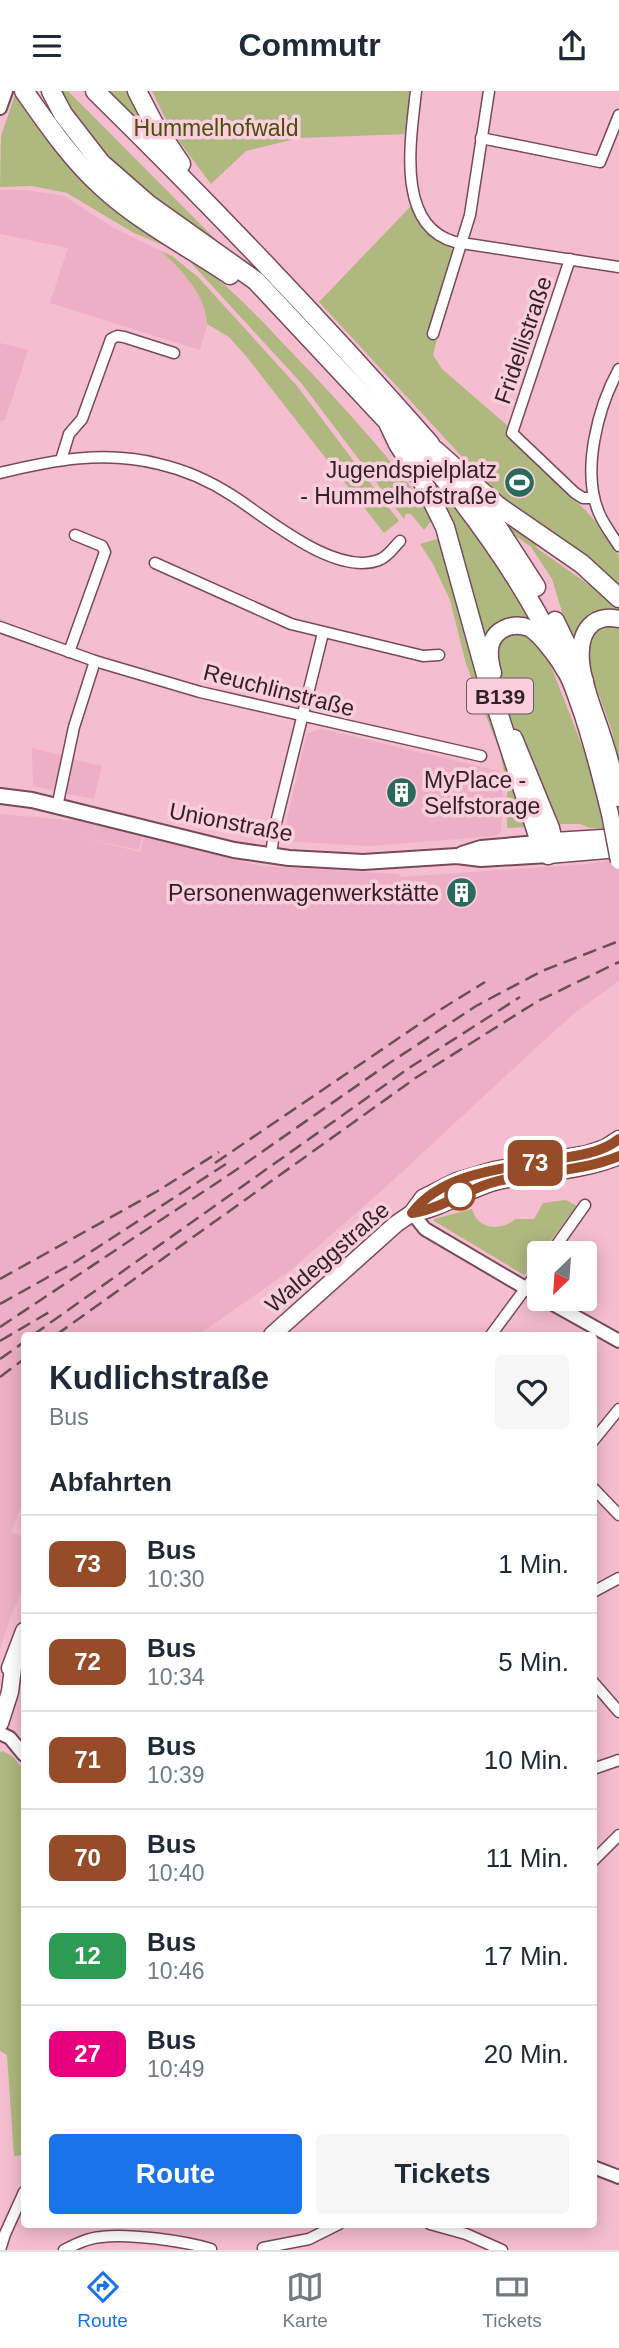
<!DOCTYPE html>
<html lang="de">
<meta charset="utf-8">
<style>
:root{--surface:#fff;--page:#f6f6f7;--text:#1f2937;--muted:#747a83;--line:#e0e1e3;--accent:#1a73e8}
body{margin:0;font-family:Helvetica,sans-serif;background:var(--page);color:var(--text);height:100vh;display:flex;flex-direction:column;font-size:26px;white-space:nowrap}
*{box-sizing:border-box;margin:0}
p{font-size:23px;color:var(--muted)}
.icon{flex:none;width:38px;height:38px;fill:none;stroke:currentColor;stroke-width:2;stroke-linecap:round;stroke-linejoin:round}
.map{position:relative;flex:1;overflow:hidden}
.drawer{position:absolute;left:21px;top:1241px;width:576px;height:896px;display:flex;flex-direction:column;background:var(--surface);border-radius:7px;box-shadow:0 4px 18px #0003}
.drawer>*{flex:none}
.badge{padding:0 14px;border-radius:10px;font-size:24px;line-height:46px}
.needle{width:46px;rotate:205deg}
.buttons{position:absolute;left:527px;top:1150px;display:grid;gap:14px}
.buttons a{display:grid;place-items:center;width:70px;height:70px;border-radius:7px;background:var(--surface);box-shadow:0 4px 18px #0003;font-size:35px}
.map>.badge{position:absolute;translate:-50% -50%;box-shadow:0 0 0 4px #fff}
h2{padding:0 28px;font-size:26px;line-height:63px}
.round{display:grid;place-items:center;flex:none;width:74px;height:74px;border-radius:7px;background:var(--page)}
.summary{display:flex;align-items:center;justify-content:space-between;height:119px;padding:0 28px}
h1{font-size:33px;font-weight:800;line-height:52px}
.button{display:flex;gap:14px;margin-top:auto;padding:14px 28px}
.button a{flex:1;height:80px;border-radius:7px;background:var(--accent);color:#fff;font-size:28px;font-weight:800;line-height:80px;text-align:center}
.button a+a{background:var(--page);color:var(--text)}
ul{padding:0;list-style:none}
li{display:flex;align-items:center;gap:21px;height:98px;padding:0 28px;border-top:2px solid var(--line)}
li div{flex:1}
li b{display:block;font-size:26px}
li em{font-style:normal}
li .badge{min-width:77px;font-weight:700;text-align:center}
header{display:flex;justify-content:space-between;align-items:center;height:91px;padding:0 28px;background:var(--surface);font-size:32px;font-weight:800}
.tabs{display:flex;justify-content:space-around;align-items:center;height:98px;border-top:2px solid var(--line);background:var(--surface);font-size:19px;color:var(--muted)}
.tabs a{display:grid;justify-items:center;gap:4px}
.tabs .selected{color:var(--accent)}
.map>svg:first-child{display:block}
.built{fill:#edafc5}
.green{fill:#aeb87f}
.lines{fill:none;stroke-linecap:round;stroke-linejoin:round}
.minor-casing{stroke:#78495a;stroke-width:13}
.tertiary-casing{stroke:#78495a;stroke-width:16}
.secondary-casing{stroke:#78495a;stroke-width:18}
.primary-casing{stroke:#78495a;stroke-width:19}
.motorway-casing{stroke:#78495a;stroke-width:21}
.minor{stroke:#fff;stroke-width:10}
.tertiary{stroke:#fff;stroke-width:12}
.secondary{stroke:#fff;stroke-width:14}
.primary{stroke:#fff;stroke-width:16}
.motorway{stroke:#fff;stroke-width:18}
.rail{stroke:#6c4e58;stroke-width:2.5;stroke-dasharray:14 7;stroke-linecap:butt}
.primary-bridge-casing{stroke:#78495a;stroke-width:19;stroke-linecap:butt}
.primary-bridge{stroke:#fff;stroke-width:16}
.line-casing{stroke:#fff;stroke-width:16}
.line{stroke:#964c29;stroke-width:10}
.stop-dot{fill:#fff;stroke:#964c29;stroke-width:3.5}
.labels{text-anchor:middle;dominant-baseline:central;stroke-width:7;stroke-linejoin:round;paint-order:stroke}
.shield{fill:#fbcedd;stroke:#6f545d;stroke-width:2}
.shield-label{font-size:21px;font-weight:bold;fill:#331f26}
.park-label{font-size:23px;fill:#485107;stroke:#fbcedd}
.street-label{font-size:23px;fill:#331f26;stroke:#fbcedd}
.poi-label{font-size:23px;fill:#331f26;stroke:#fbcedd;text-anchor:end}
</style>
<header><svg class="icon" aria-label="menu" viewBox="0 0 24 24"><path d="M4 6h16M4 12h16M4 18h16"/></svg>Commutr<svg class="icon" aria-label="share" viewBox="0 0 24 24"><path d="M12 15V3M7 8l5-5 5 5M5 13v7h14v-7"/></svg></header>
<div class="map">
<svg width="619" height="2159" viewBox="0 0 619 2159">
<rect width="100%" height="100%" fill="#f5bdd0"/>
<g class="built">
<polygon points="0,99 26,99 64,105 112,136 161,160 191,191 203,212 207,233 200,259 50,212 68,157 0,143"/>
<polygon points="0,252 28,259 5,329 0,330"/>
<polygon points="322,638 499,680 503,696 501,741 495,745 484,746 369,755 282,750 307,642"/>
<polygon points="32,657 65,665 57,700 33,695"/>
<polygon points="71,668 102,675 94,708 64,702"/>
<polygon points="0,723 78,730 142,746 139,759 75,745 140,761 144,746 262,775 399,783 400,786 587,773 619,768 619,890 576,921 540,953 388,1094 291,1179 198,1244 24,1244 24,1410 11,1441 24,1447 24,1495 12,1522 0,1558"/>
</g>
<g class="green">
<path d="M62,0H68L220,153C161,112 90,71 62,0Z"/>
<polygon points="108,0 133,0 167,61"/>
<polygon points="152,0 411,0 408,43 299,47 246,60 211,93 172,41"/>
<path d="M15,4C47,54 85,97 133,132C162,153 194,168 221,191C249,215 274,243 300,270C345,317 389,366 428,418L432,429L424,439L411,423H406L404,428L302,293L182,162L134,142L67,102L32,95L0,96L1,45Z"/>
<path d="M411,115C416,126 420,137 430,145C438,151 449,150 453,161L428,244L437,248L433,264L442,278L508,335L505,342C527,364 615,440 619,466C619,476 619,488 619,498L502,409L319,211Z"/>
<path d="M161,160L172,165L198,186L297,295L399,430L384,442L246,265L229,246L207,233C205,202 182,180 161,160Z"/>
<polygon points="448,410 506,482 540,538 532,533 485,553 442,415"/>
<polygon points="499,424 531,446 538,458 619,515 619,522 612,521 576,557 563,533 563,524 552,488 531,456 510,441"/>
<polygon points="441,447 527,736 507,737 507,696 500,661 466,573 450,509 433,473 420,453"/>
<polygon points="619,533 619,675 612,640 588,573 588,549 598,535"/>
<path d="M507,542H527L547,565L595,688L603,720L600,721L603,738L590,737L580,733H555C536,687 494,604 495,555Z"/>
<path d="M566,1109L577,1115L524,1184L434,1130V1128L472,1118C473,1121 474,1125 477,1128C487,1140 506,1137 515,1128H534L543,1112Z"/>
<polygon points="3,1660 13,1666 24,1679 24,2064 14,2065 7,1964 0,1960 0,1661"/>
</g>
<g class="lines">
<defs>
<g id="minor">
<path d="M416,0C411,47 395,135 455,151L619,176"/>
<polyline points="481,47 600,71 619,24"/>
<polyline points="570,168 512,342 575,402 583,407 594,407"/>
<polyline points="433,243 470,124 489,0"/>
<path d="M619,278C598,316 581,380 599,422C604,434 612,444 619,455"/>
<polyline points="61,369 69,343 82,328 111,248 117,245 124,246 174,262"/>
<path d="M0,382C53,369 105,359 159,373C185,379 210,390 233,405C267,427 338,488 381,468C389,464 394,456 400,450"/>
<polyline points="155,472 291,533 423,565 439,564"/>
<polyline points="0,536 95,570 200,601 481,665"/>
<polyline points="69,561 105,461 102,455 75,444"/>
<polyline points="57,716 74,636 95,570"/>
<polyline points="271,765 274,740 323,542"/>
<polyline points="551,1162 585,1114"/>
<polyline points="491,1244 539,1179"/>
<polyline points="593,1350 619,1318"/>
<polyline points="593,1397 619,1424"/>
<polyline points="593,1501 619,1487"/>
<polyline points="593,1591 619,1621"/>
<polyline points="593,1678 619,1669"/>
<polyline points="593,1770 619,1744"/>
<polyline points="430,2133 466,2143 502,2159"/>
<polyline points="263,2157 309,2148 339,2133"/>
<polyline points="0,2159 5,2143 24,2101"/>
<path d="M64,2159C76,2153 88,2147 101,2146C128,2142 184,2150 211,2158"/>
</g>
<g id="tertiary">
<polyline points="0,17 6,0"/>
<polyline points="412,1122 425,1138 539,1205"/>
<polyline points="544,1208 619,1250"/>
<polyline points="0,1642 10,1647 24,1664"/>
<polyline points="593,2076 619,2086"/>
</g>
<g id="secondary">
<polyline points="0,705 32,709 234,759 289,767 363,771 457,765 481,768 548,764"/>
<polyline points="462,763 481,757 549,751"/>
</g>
<g id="primary">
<path d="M619,528C610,526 601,526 593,532C563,556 596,621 604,650C610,669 615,688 619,707"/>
<path d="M493,582C488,564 486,544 508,536C515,534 522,534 529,537C540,543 558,567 564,578C571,588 575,602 579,613C592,649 601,686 610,723"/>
<polyline points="514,647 551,737 554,750 548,764 619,758"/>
<polyline points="554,750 619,746"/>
<path d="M412,1122C442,1118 468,1097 498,1090C537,1081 581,1081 619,1065"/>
<polyline points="272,1244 396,1133 412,1122 423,1107 457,1090 494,1079 587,1063 605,1057 619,1048"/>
<polyline points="10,1577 24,1540"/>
<polyline points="0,1632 10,1601 14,1569"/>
</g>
<g id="motorway">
<path d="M24,0C48,34 71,68 102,96C140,131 187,155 230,184"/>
<path d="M51,0L63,23L101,72L148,113L256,190L388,331C415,351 436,378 458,405C500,459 537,515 565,578"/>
<path d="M95,0C211,114 323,231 430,353"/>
<polyline points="137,0 153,31 181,73"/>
<polyline points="389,334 398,353 425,395 445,436 486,584 540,751 548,764"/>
<polyline points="435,359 498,415 582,473 619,507"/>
<polyline points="453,380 496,434 536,496"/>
<polyline points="555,530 584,590"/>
</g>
</defs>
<use href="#minor" class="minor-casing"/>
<use href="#tertiary" class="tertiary-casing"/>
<use href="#secondary" class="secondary-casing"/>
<use href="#primary" class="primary-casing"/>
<use href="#motorway" class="motorway-casing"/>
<use href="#minor" class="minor"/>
<use href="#tertiary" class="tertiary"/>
<use href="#secondary" class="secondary"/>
<use href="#primary" class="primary"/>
<use href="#motorway" class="motorway"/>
<g class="rail">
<polyline points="215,1072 443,917 485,891"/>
<polyline points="0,1188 156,1101 219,1061"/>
<polyline points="0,1213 75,1171 229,1071"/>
<polyline points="0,1236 233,1081 388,973 476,915 542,880 619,850"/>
<polyline points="33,1244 409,977 520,906"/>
<polyline points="56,1244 417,986 538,910 619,871"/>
<polyline points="0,1250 51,1220"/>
<polyline points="0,1268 24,1251"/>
<polyline points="0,1286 24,1268"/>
</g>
<defs>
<polyline id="primary-bridge" points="610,723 619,770"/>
</defs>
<use href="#primary-bridge" class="primary-bridge-casing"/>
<use href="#primary-bridge" class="primary-bridge"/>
</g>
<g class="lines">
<defs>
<path id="line" d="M619,1048C601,1062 580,1064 557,1068C510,1077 443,1080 412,1122C442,1118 468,1097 498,1090C537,1080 581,1081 619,1065"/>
</defs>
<use href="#line" class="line-casing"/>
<use href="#line" class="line"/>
</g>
<defs>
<symbol id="stadium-disc" viewBox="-11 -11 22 22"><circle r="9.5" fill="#286b5d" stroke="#fbcedd"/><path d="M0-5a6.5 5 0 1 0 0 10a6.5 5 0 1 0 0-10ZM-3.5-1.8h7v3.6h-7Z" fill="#fff"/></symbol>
<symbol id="building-disc" viewBox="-11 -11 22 22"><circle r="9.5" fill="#286b5d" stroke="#fbcedd"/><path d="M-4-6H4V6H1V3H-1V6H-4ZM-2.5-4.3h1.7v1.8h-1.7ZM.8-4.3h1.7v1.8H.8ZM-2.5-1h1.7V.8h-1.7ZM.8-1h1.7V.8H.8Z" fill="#fff"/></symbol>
</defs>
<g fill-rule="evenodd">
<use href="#stadium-disc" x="502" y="374" width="35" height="35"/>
<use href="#building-disc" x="384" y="684" width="35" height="35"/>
<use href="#building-disc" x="444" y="784" width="35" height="35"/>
</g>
<circle class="stop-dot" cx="460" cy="1104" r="14"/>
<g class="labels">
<rect class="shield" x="467" y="587.5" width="66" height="35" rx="5"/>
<g class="shield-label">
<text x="500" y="605">B139</text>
</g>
<g class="park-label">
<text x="216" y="37">Hummelhofwald</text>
</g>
<g class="street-label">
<text transform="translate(523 249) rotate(-71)">Fridellistraße</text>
<text transform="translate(279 599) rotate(14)">Reuchlinstraße</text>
<text transform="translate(231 731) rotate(11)">Unionstraße</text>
<text transform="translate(327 1166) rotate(-41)">Waldeggstraße</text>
</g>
<g class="poi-label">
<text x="497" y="379">Jugendspielplatz<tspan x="497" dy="26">- Hummelhofstraße</tspan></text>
<text x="424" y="689" text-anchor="start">MyPlace -<tspan x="424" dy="26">Selfstorage</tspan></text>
<text x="439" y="802">Personenwagenwerkstätte</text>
</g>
</g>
</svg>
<div class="buttons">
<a><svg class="needle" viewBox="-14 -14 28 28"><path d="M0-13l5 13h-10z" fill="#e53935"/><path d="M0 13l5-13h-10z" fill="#747a83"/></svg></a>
</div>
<b class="badge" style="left:535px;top:1072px;background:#964c29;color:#fff">73</b>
<section class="drawer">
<div class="summary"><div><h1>Kudlichstraße</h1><p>Bus</p></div><a class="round"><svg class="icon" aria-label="heart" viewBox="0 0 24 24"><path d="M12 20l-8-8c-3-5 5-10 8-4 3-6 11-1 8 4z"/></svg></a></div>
<h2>Abfahrten</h2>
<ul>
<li><span class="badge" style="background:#964c29;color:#fff">73</span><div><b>Bus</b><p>10:30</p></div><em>1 Min.</em></li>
<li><span class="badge" style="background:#964c29;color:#fff">72</span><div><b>Bus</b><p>10:34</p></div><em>5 Min.</em></li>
<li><span class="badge" style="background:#964c29;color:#fff">71</span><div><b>Bus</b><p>10:39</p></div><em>10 Min.</em></li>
<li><span class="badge" style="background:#964c29;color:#fff">70</span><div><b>Bus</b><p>10:40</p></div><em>11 Min.</em></li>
<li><span class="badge" style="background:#2d9b54;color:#fff">12</span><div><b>Bus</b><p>10:46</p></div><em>17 Min.</em></li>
<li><span class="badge" style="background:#e6007e;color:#fff">27</span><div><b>Bus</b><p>10:49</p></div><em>20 Min.</em></li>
</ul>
<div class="button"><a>Route</a><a>Tickets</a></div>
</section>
</div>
<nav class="tabs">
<a class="selected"><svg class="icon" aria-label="directions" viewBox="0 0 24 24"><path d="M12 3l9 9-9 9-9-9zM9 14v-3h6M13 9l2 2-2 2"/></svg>Route</a>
<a><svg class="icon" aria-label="map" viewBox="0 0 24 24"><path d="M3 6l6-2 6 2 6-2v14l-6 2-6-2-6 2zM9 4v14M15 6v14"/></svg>Karte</a>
<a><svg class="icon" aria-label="tickets" viewBox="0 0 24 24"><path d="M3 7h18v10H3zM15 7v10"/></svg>Tickets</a>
</nav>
